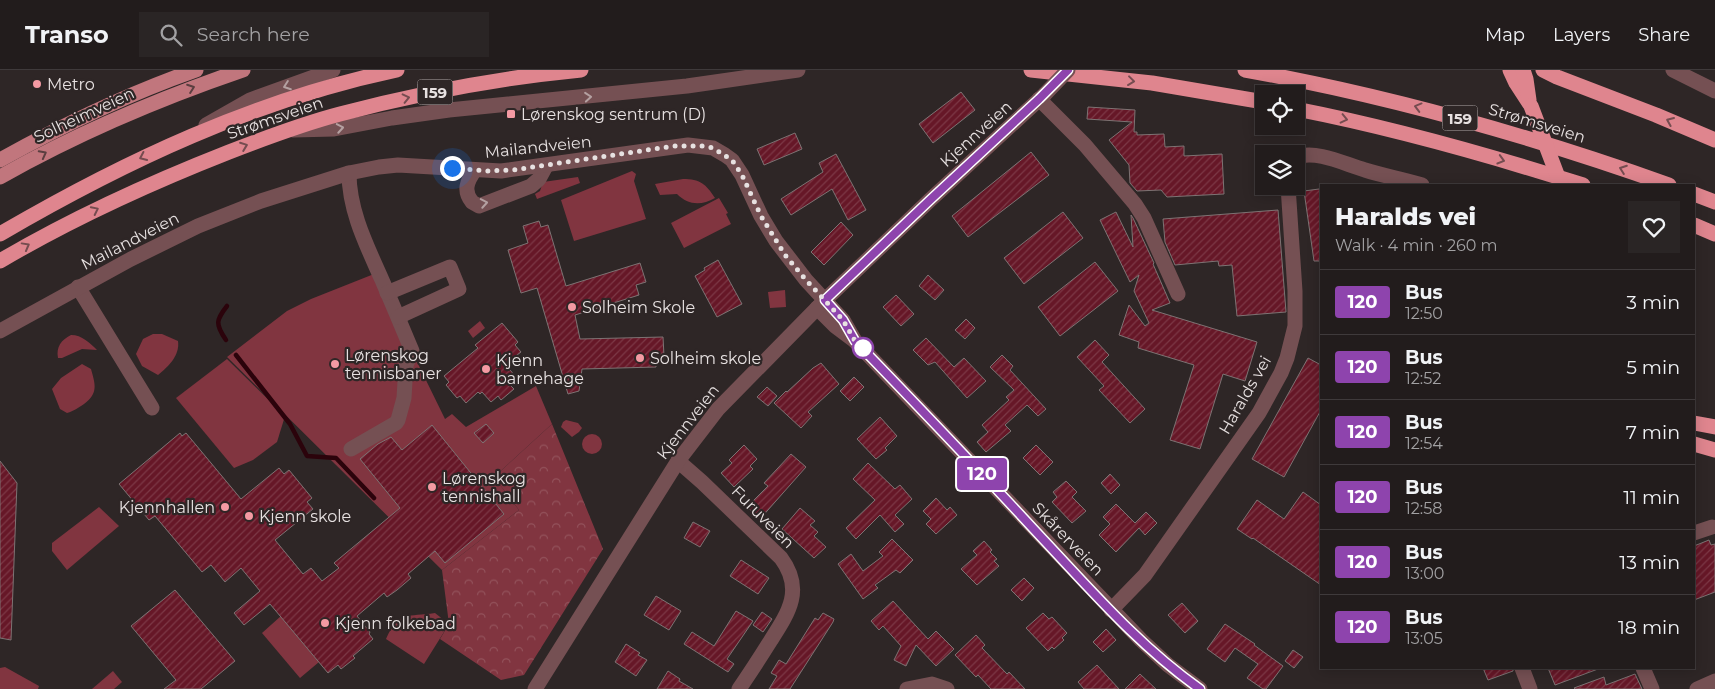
<!DOCTYPE html>
<meta charset="utf-8">
<style>
:root{--surface:#221c1c;--page:#2a2525;--text:#f1f3f6;--muted:#a2a1a3;--line:#3f3a3b}
body{margin:0;font-family:Montserrat,sans-serif;background:var(--page);color:var(--text);height:100vh;display:flex;flex-direction:column;font-size:19px;white-space:nowrap}
*{box-sizing:border-box;margin:0}
p{font-size:16px;color:var(--muted)}
.icon{flex:none;width:28px;height:28px;fill:none;stroke:currentColor;stroke-width:2;stroke-linecap:round;stroke-linejoin:round}
.map{position:relative;flex:1;overflow:hidden}
.drawer{position:absolute;left:1320px;top:114px;width:375px;height:485px;display:flex;flex-direction:column;background:var(--surface);border-radius:0px;box-shadow:0 2px 12px #0003,0 0 0 1px var(--line)}
.drawer>*{flex:none}
.badge{padding:0 10px;border-radius:4px;font-size:18px;line-height:32px}
.buttons{position:absolute;left:1255px;top:15px;display:grid;gap:10px}
.buttons a{display:grid;place-items:center;width:50px;height:50px;border-radius:0px;background:var(--surface);box-shadow:0 2px 12px #0003,0 0 0 1px var(--line);font-size:25px}
.you{position:absolute;width:25px;height:25px;margin:-12px;border:4px solid #fff;border-radius:50%;background:#1a73e8;box-shadow:0 0 0 8px #1a73e833}
.map>.badge{position:absolute;translate:-50% -50%;box-shadow:0 0 0 2px #fff}
.round{display:grid;place-items:center;flex:none;width:52px;height:52px;border-radius:0px;background:var(--page)}
.overview{display:flex;align-items:center;justify-content:space-between;height:85px;padding:0 15px}
h1{font-size:24px;font-weight:800;line-height:38px}
ul{padding:0;list-style:none}
li{display:flex;align-items:center;gap:15px;height:65px;padding:0 15px;border-top:1px solid var(--line)}
li div{flex:1}
li b{display:block;font-size:19px}
li em{font-style:normal}
li .badge{min-width:55px;font-weight:700;text-align:center}
header{display:flex;align-items:center;gap:30px;box-sizing:border-box;height:70px;padding:0 25px;background:var(--surface);border-bottom:1px solid var(--line)}
header strong{font-size:24px}
nav{display:flex;gap:28px;margin-inline-start:auto;font-size:18px}
.search{width:350px;height:45px;background:var(--page);display:flex;align-items:center;gap:12px;box-sizing:border-box;padding:0 18px;border-radius:0px;color:var(--muted);font-size:19px}
.map>svg:first-child{display:block}
.green{fill:#813540}
.forest{fill:url(#forest-crowns)}
.lines{fill:none;stroke-linecap:round;stroke-linejoin:round}
.stream{stroke:#2b030b;stroke-width:4.5}
.building{fill:url(#building-hatch);stroke:#7d7373}
.minor{stroke:#755053;stroke-width:15}
.major{stroke:#c1767d;stroke-width:15}
.highway{stroke:#df858e;stroke-width:15}
.minor-bridge{stroke:#755053;stroke-width:15}
.highway-bridge{stroke:#df858e;stroke-width:15}
.oneway{stroke:#754c50}
.oneway2{stroke:#b4a0a1}
.oneway3{stroke:#5a3e40}
.line-casing{stroke:#fff;stroke-width:11}
.line{stroke:#8e44ad;stroke-width:8}
.walk{stroke:#e7e1e1;stroke-width:5;stroke-dasharray:0 9}
.poi-dot{fill:#f49aa3;stroke:#2e2626;stroke-width:2}
.stop-dot{fill:#fff;stroke:#8e44ad;stroke-width:2.5}
.labels{text-anchor:middle;dominant-baseline:central;stroke-width:4.5;stroke-linejoin:round;paint-order:stroke}
.shield{fill:#2e2626;stroke:#b0a9a9;stroke-width:1}
.shield-label{font-size:15px;font-weight:bold;fill:#e7e1e1}
.poi-label{font-size:16px;fill:#e7e1e1;stroke:#2e2626;text-anchor:start}
.street-label{font-size:16px;fill:#e7e1e1;stroke:#2e2626}
</style>
<header>
<strong>Transo</strong>
<div class="search"><svg class="icon" aria-label="search" viewBox="0 0 24 24"><circle cx="10" cy="10" r="6"/><path d="M15 15l6 6"/></svg>Search here</div>
<nav><a>Map</a><a>Layers</a><a>Share</a></nav>
</header>
<div class="map">
<svg width="1715" height="619" viewBox="0 0 1715 619">
<defs>
<pattern id="forest-crowns" width="20" height="18" patternUnits="userSpaceOnUse" patternTransform="scale(1.25)"><rect width="20" height="18" fill="#813540"/><path d="M2 6a3 3 0 1 1 6 0M12 15a3 3 0 1 1 6 0" fill="none" stroke="#93525b"/></pattern>
<pattern id="building-hatch" width="6" height="6" patternUnits="userSpaceOnUse" patternTransform="scale(1.25)"><rect width="6" height="6" fill="#661727"/><path d="M-1 1l2-2M0 6l6-6M5 7l2-2" fill="none" stroke="#7c3846"/></pattern>
</defs>
<rect width="100%" height="100%" fill="#2e2626"/>
<g class="green">
<polygon points="632,101 636,104 634,111 646,149 574,171 561,130"/>
<polygon points="578,107 580,113 537,129 535,124 540,121 543,112"/>
<path d="M683,109C700,109 706,114 715,128C701,136 688,135 677,124L660,125L655,114Z"/>
<polygon points="719,128 728,143 726,144 731,154 684,178 671,153"/>
<polygon points="374,204 445,349 452,344 466,357 536,316 552,354 494,407 519,440 442,500 227,287 287,241 311,229"/>
<polygon points="785,220 786,237 770,238 768,222"/>
<polygon points="480,251 485,258 473,268 468,261"/>
<path d="M153,264H162L178,271C180,285 169,296 158,305L142,296L136,284L143,269Z"/>
<path d="M71,265C82,265 90,273 97,280L82,279L62,288H58C56,277 61,270 71,265Z"/>
<polygon points="227,289 285,346 277,372 253,390 234,398 176,328"/>
<path d="M82,294L91,299C95,314 99,323 84,334C78,338 74,341 67,343L60,339L52,319L61,308Z"/>
<polygon points="566,350 578,353 582,358 579,362 572,367 561,357 563,352"/>
<circle cx="592" cy="374" r="10"/>
<polygon points="99,437 119,456 67,500 52,481 52,473"/>
<path d="M435,543L449,554L424,594L386,569C398,541 408,547 435,543Z"/>
<polygon points="281,546 319,592 300,608 262,563"/>
<polygon points="5,597 39,616 38,619 0,619 0,598"/>
<polygon points="113,601 122,612 114,619 92,619"/>
</g>
<polygon class="forest" points="552,354 603,479 524,605 501,610 440,569 449,554 442,500 519,440 494,407"/>
<g class="lines">
<g class="stream">
<path d="M226,270C215,254 216,250 227,236"/>
<polyline points="236,285 290,354 307,386 336,388 374,428"/>
</g>
</g>
<g class="building">
<polygon points="961,22 975,40 933,73 919,54"/>
<polygon points="1088,37 1135,40 1134,62 1137,62 1137,65 1164,64 1165,77 1184,76 1184,86 1222,84 1224,124 1167,127 1161,120 1137,121 1130,113 1129,95 1109,70 1132,52 1087,49"/>
<polygon points="795,63 802,79 764,95 757,79"/>
<polygon points="1031,82 1049,105 968,167 952,146"/>
<polygon points="836,84 866,140 848,150 832,119 791,145 781,129 823,102 819,93"/>
<polygon points="1319,119 1321,120 1321,191 1314,191 1304,121"/>
<polygon points="1278,140 1286,242 1237,246 1232,195 1219,196 1218,191 1175,195 1165,172 1163,149"/>
<polygon points="1063,142 1083,168 1024,214 1004,188"/>
<polygon points="1116,142 1133,177 1131,145 1133,148 1154,193 1153,194 1170,233 1152,240 1257,272 1245,311 1223,304 1200,379 1170,370 1194,295 1138,278 1139,272 1119,265 1129,235 1145,256 1149,253 1134,221 1139,205 1130,212 1100,150"/>
<polygon points="539,151 541,157 548,155 566,216 640,193 646,212 636,215 639,225 575,245 580,269 663,267 664,286 656,286 656,297 582,299 579,321 568,324 537,218 521,223 508,180 528,173 523,156"/>
<polygon points="841,152 853,165 824,195 811,182"/>
<polygon points="718,190 742,234 717,247 695,206 705,200 704,198"/>
<polygon points="1095,192 1118,221 1060,266 1038,237"/>
<polygon points="928,205 944,220 935,230 919,216"/>
<polygon points="896,225 914,244 901,256 883,237"/>
<polygon points="966,249 975,258 965,269 955,260"/>
<polygon points="502,253 518,272 515,275 521,282 508,292 510,294 507,296 518,310 511,316 514,319 501,330 498,326 491,332 482,322 480,324 478,322 466,333 460,326 457,328 446,315 449,312 444,306 478,278 475,275"/>
<polygon points="926,268 954,297 964,288 986,311 967,328 935,292 928,295 913,280"/>
<polygon points="1095,270 1109,285 1102,292 1145,339 1130,353 1099,320 1104,316 1077,287"/>
<polygon points="1002,285 1013,296 1010,300 1046,339 1038,346 1027,335 1005,355 1011,361 986,382 977,372 988,362 982,355 1009,330 1006,327 1014,320 990,297"/>
<polygon points="1308,288 1321,295 1321,340 1284,407 1252,389"/>
<polygon points="821,293 839,314 808,342 812,346 801,358 774,333 786,321 787,322 813,298"/>
<polygon points="854,307 864,317 850,331 840,321"/>
<polygon points="767,317 777,326 768,336 757,327"/>
<polygon points="880,347 897,366 885,378 887,380 876,389 857,369"/>
<polygon points="486,354 494,363 483,373 474,363"/>
<polygon points="432,355 504,444 445,493 435,481 408,504 411,508 397,520 387,527 384,523 357,546 370,562 369,564 373,569 353,586 355,588 341,599 338,595 328,603 270,534 244,555 234,543 260,521 241,498 225,512 211,495 202,502 155,446 149,450 119,414 180,363 182,366 186,363 241,429 279,398 284,404 289,400 312,428 307,432 313,439 275,470 303,504 311,498 322,511 339,498 334,493 400,438 360,389 378,374 391,367 402,380"/>
<polygon points="744,375 757,389 750,396 753,399 734,417 721,403 732,393 729,390"/>
<polygon points="1036,375 1053,392 1040,405 1023,388"/>
<polygon points="791,384 806,397 760,449 747,437 768,416 764,413"/>
<polygon points="0,391 17,413 11,570 0,568"/>
<polygon points="868,393 895,419 900,415 912,429 895,445 904,454 895,462 880,445 856,469 846,458 875,430 853,409"/>
<polygon points="1110,404 1120,415 1111,424 1101,413"/>
<polygon points="1066,411 1077,422 1072,427 1086,441 1072,453 1052,432 1057,427 1053,422"/>
<polygon points="1303,422 1321,435 1321,515 1253,468 1252,469 1237,459 1257,430 1284,449"/>
<polygon points="936,428 947,440 950,437 957,445 936,464 926,454 931,449 923,441"/>
<polygon points="1116,434 1135,453 1146,442 1157,453 1145,465 1139,458 1116,482 1099,465 1110,454 1103,447"/>
<polygon points="800,438 815,451 810,455 818,462 814,466 826,477 814,488 782,459"/>
<polygon points="693,452 710,461 700,477 684,468"/>
<polygon points="892,469 913,490 900,503 896,500 875,515 878,518 863,529 838,494 851,484 863,501 883,486 879,482"/>
<polygon points="1709,470 1711,475 1715,474 1715,522 1694,530 1694,476"/>
<polygon points="984,471 992,480 990,482 997,489 994,491 999,496 977,515 961,499 977,485 973,481"/>
<polygon points="741,490 769,508 758,524 730,506"/>
<polygon points="1024,508 1034,518 1022,531 1011,520"/>
<polygon points="175,520 235,591 201,619 164,619 176,610 131,556"/>
<polygon points="656,526 681,541 669,560 644,545"/>
<polygon points="893,531 928,569 936,561 954,579 936,596 916,575 906,596 894,590 901,576 883,556 879,560 871,551"/>
<polygon points="1182,533 1198,551 1185,563 1168,545"/>
<polygon points="736,541 753,551 727,589 734,594 728,602 684,574 692,562 714,576"/>
<polygon points="762,542 772,549 763,562 753,555"/>
<polygon points="823,543 834,549 833,552 790,619 769,619 777,606 771,603 779,590 786,594 815,548 818,550"/>
<polygon points="1043,543 1049,549 1052,547 1067,563 1062,568 1064,570 1054,579 1052,577 1048,581 1026,558"/>
<polygon points="1225,554 1255,574 1254,575 1283,596 1266,619 1263,619 1247,608 1258,594 1235,578 1225,592 1207,579"/>
<polygon points="1106,559 1116,570 1103,582 1093,572"/>
<polygon points="976,565 985,575 982,578 1007,604 1009,602 1025,619 991,619 978,605 976,607 955,585"/>
<polygon points="626,574 640,583 638,585 647,590 636,606 615,592"/>
<polygon points="1293,580 1303,587 1294,598 1285,591"/>
<polygon points="1097,595 1119,619 1084,619 1078,612"/>
<polygon points="1483,598 1513,598 1513,601 1488,610"/>
<polygon points="1548,598 1597,598 1598,599 1555,615"/>
<polygon points="668,601 680,609 679,611 693,619 657,619"/>
<polygon points="1140,604 1156,619 1125,619"/>
<polygon points="1635,604 1642,619 1575,619 1574,618 1604,607 1606,615"/>
</g>
<g class="lines">
<g class="minor">
<polyline points="1673,0 1715,21"/>
<polyline points="1039,29 1085,75 1135,134 1144,148 1178,224"/>
<polyline points="206,55 250,30 333,0"/>
<polyline points="293,60 334,59 392,48 449,40 687,16 798,0"/>
<path d="M1296,87C1318,80 1344,94 1365,100C1384,106 1403,109 1422,115"/>
<path d="M475,100C467,111 463,121 472,132L479,136L531,116L539,109L546,96"/>
<path d="M349,103C349,141 367,176 382,210C392,233 402,257 412,281L406,295L404,328L398,350L396,353L351,379"/>
<polyline points="78,217 152,338"/>
<polyline points="387,223 450,197 459,219 398,247"/>
<polyline points="817,238 835,256 855,271 1141,570 1168,595 1200,619"/>
<polyline points="0,261 131,189 198,156 261,131 349,103 379,97 398,95 501,101 688,75 713,78 725,85 732,90 742,105 761,146 776,171 806,210 843,250 855,271"/>
<path d="M678,391L702,412L781,488C804,519 789,542 771,570C761,586 750,603 739,619"/>
<polyline points="1694,463 1712,457"/>
<polyline points="1111,540 1145,505 1259,343 1281,303 1287,288 1295,256 1295,221 1288,116"/>
<polyline points="1522,598 1530,619"/>
<polyline points="1643,598 1652,619"/>
<polyline points="535,619 678,391 718,339 825,230 930,130 1045,24"/>
<polyline points="907,619 932,614 947,619"/>
<polyline points="1697,619 1715,611"/>
</g>
<g class="major">
<path d="M0,90C63,55 128,24 196,0"/>
<path d="M0,107C78,63 158,29 243,0"/>
</g>
<g class="highway">
<polyline points="1031,0 1152,13 1264,32"/>
<path d="M1245,0C1390,26 1531,66 1669,115"/>
<polyline points="1510,0 1516,13 1529,33"/>
<polyline points="1523,0 1526,9 1529,30"/>
<polyline points="1543,0 1557,7 1656,45 1715,70"/>
<path d="M1296,39C1393,58 1489,85 1583,115"/>
<polyline points="1694,124 1715,132"/>
<polyline points="1694,155 1715,164"/>
<path d="M0,164C125,91 255,30 397,0"/>
<path d="M0,191C73,148 150,113 229,82C265,68 302,54 340,44C419,23 499,8 581,0"/>
<polyline points="1694,353 1715,357"/>
<polyline points="1694,374 1715,380"/>
</g>
<polyline class="minor-bridge" points="1045,24 1068,0"/>
<polyline class="highway-bridge" points="1531,36 1561,115"/>
</g>
<defs><path id="oneway-chevron" d="M-2-3.5L2.5 0L-2 3.5" fill="none" stroke-width="1.6" stroke-linecap="round" stroke-linejoin="round" transform="scale(1.25)"/></defs>
<g class="oneway">
<use href="#oneway-chevron" transform="translate(1131 11) rotate(7)"/>
<use href="#oneway-chevron" transform="translate(406 28) rotate(-13)"/>
<use href="#oneway-chevron" transform="translate(1418 37) rotate(-165)"/>
<use href="#oneway-chevron" transform="translate(1344 49) rotate(13)"/>
<use href="#oneway-chevron" transform="translate(1670 51) rotate(-157)"/>
<use href="#oneway-chevron" transform="translate(244 76) rotate(-21)"/>
<use href="#oneway-chevron" transform="translate(143 87) rotate(155)"/>
<use href="#oneway-chevron" transform="translate(1501 90) rotate(16)"/>
<use href="#oneway-chevron" transform="translate(1623 99) rotate(-160)"/>
<use href="#oneway-chevron" transform="translate(95 140) rotate(-26)"/>
<use href="#oneway-chevron" transform="translate(26 176) rotate(-29)"/>
</g>
<g class="oneway2">
<use href="#oneway-chevron" transform="translate(287 16) rotate(160)"/>
<use href="#oneway-chevron" transform="translate(588 27) rotate(-5)"/>
<use href="#oneway-chevron" transform="translate(340 58) rotate(-10)"/>
<use href="#oneway-chevron" transform="translate(484 133) rotate(-10)"/>
</g>
<g class="oneway3">
<use href="#oneway-chevron" transform="translate(191 18) rotate(-20)"/>
<use href="#oneway-chevron" transform="translate(43 84) rotate(-28)"/>
</g>
<g class="lines">
<defs>
<path id="line" d="M1068,0L1039,29L930,130L825,230L843,250L855,271C918,336 980,401 1041,467C1091,520 1140,577 1200,619"/>
</defs>
<use href="#line" class="line-casing"/>
<use href="#line" class="line"/>
<polyline class="walk" points="452,98 486,101 513,100 674,76 702,76 713,78 732,90 742,105 761,146 785,185 806,210 843,250 855,271 867,283 863,278"/>
</g>
<g class="poi-dot">
<circle cx="37" cy="14" r="5"/>
<rect x="506" y="39" width="10" height="10" rx="2.5"/>
<circle cx="572" cy="237" r="5"/>
<circle cx="640" cy="288" r="5"/>
<circle cx="335" cy="294" r="5"/>
<circle cx="486" cy="299" r="5"/>
<circle cx="432" cy="417" r="5"/>
<circle cx="225" cy="437" r="5"/>
<circle cx="249" cy="446" r="5"/>
<circle cx="325" cy="553" r="5"/>
</g>
<circle class="stop-dot" cx="863" cy="278" r="10"/>
<g class="labels">
<g class="shield">
<rect x="417.5" y="9.5" width="35" height="25" rx="4"/>
<rect x="1442.5" y="35.5" width="35" height="25" rx="4"/>
</g>
<g class="shield-label">
<text x="435" y="22">159</text>
<text x="1460" y="48">159</text>
</g>
<g class="poi-label">
<text x="47" y="14">Metro</text>
<text x="521" y="44">Lørenskog sentrum (D)</text>
<text x="582" y="237">Solheim Skole</text>
<text x="345" y="285">Lørenskog<tspan x="345" dy="18">tennisbaner</tspan></text>
<text x="650" y="288">Solheim skole</text>
<text x="496" y="290">Kjenn<tspan x="496" dy="18">barnehage</tspan></text>
<text x="442" y="408">Lørenskog<tspan x="442" dy="18">tennishall</tspan></text>
<text x="215" y="437" text-anchor="end">Kjennhallen</text>
<text x="259" y="446">Kjenn skole</text>
<text x="335" y="553">Kjenn folkebad</text>
</g>
<g class="street-label">
<text transform="translate(84 45) rotate(-25)">Solheimveien</text>
<text transform="translate(275 48) rotate(-19)">Strømsveien</text>
<text transform="translate(1537 53) rotate(17)">Strømsveien</text>
<text transform="translate(976 64) rotate(-42)">Kjennveien</text>
<text transform="translate(538 77) rotate(-6)">Mailandveien</text>
<text transform="translate(130 171) rotate(-27)">Mailandveien</text>
<text transform="translate(1245 325) rotate(-60)">Haralds vei</text>
<text transform="translate(688 352) rotate(-52)">Kjennveien</text>
<text transform="translate(763 447) rotate(45)">Furuveien</text>
<text transform="translate(1068 469) rotate(46)">Skårerveien</text>
</g>
</g>
</svg>
<div class="buttons">
<a><svg class="icon" aria-label="locate" viewBox="0 0 24 24"><circle cx="12" cy="12" r="6"/><path d="M12 2v4M12 18v4M2 12h4M18 12h4"/></svg></a>
<a><svg class="icon" aria-label="layers" viewBox="0 0 24 24"><path d="M12 4l9 5-9 5-9-5zM3 14l9 5 9-5"/></svg></a>
</div>
<div class="you" style="left:452px;top:98px"></div>
<b class="badge" style="left:982px;top:404px;background:#8e44ad;color:#fff">120</b>
<section class="drawer">
<div class="overview"><div><h1>Haralds vei</h1><p>Walk · 4 min · 260 m</p></div><a class="round"><svg class="icon" aria-label="heart" viewBox="0 0 24 24"><path d="M12 20l-8-8c-3-5 5-10 8-4 3-6 11-1 8 4z"/></svg></a></div>
<ul>
<li><span class="badge" style="background:#8e44ad;color:#fff">120</span><div><b>Bus</b><p>12:50</p></div><em>3 min</em></li>
<li><span class="badge" style="background:#8e44ad;color:#fff">120</span><div><b>Bus</b><p>12:52</p></div><em>5 min</em></li>
<li><span class="badge" style="background:#8e44ad;color:#fff">120</span><div><b>Bus</b><p>12:54</p></div><em>7 min</em></li>
<li><span class="badge" style="background:#8e44ad;color:#fff">120</span><div><b>Bus</b><p>12:58</p></div><em>11 min</em></li>
<li><span class="badge" style="background:#8e44ad;color:#fff">120</span><div><b>Bus</b><p>13:00</p></div><em>13 min</em></li>
<li><span class="badge" style="background:#8e44ad;color:#fff">120</span><div><b>Bus</b><p>13:05</p></div><em>18 min</em></li>
</ul>
</section>
</div>
